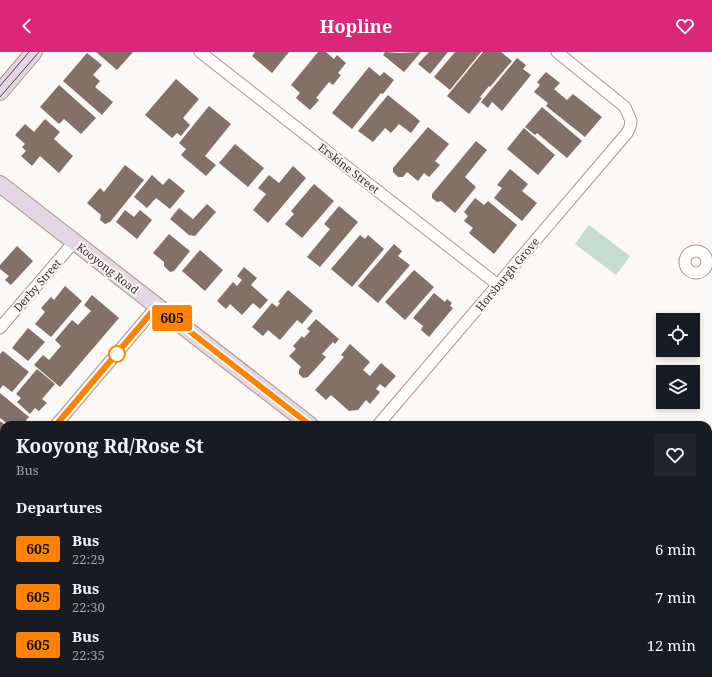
<!DOCTYPE html>
<style>
:root{--surface:#171b24;--page:#20242c;--text:#f1f3f6;--muted:#9ea1a6;--accent:#db2777}
body{margin:0;font-family:"Noto Serif",serif;background:var(--page);color:var(--text);height:100vh;display:flex;flex-direction:column;font-size:15px;white-space:nowrap}
*{box-sizing:border-box;margin:0}
p{font-size:13px;color:var(--muted)}
.icon{flex:none;width:22px;height:22px;fill:none;stroke:currentColor;stroke-width:2;stroke-linecap:round;stroke-linejoin:round}
.map{position:relative;flex:1;overflow:hidden}
.drawer{position:absolute;left:0px;top:369px;width:712px;height:256px;display:flex;flex-direction:column;background:var(--surface);border-radius:12px 12px 0 0;box-shadow:0 2px 6px #0003}
.drawer>*{flex:none}
.badge{padding:0 8px;border-radius:3px;font-size:14px;line-height:26px}
.fabs{position:absolute;left:656px;top:261px;display:grid;gap:8px}
.fabs a{display:grid;place-items:center;width:44px;height:44px;border-radius:0px;background:var(--surface);box-shadow:0 2px 6px #0003;font-size:20px}
.map>.badge{position:absolute;translate:-50% -50%;box-shadow:0 0 0 2px #fff}
h2{padding:0 16px;font-size:15px;line-height:36px}
.round{display:grid;place-items:center;flex:none;width:42px;height:42px;border-radius:0px;background:var(--page)}
.overview{display:flex;align-items:center;justify-content:space-between;height:68px;padding:0 16px}
h1{font-size:19px;font-weight:700;line-height:30px}
ul{padding:0;list-style:none}
li{display:flex;align-items:center;gap:12px;height:48px;padding:0 16px}
li div{flex:1}
li b{display:block;font-size:15px}
li em{font-style:normal}
li .badge{min-width:44px;font-weight:700;text-align:center}
header{display:flex;justify-content:space-between;align-items:center;height:52px;padding:0 16px;background:var(--accent);color:#fff;font-size:18px;font-weight:700}
.map>svg:first-child{display:block}
.green{fill:#c4ddcd}
.building{fill:#837066}
.lines{fill:none;stroke-linecap:round;stroke-linejoin:round}
.lane-casing{stroke:#aa968b;stroke-width:8}
.street-casing{stroke:#aa968b;stroke-width:13}
.secondary-casing{stroke:#aa968b;stroke-width:18}
.lane{stroke:#fff;stroke-width:5.5}
.street{stroke:#fff;stroke-width:11}
.secondary{stroke:#e5d5e5;stroke-width:16}
.tram{stroke:#4d4541;stroke-width:1}
.line-casing{stroke:#fff;stroke-width:9}
.line{stroke:#ff8200;stroke-width:6}
.stop-dot{fill:#fff;stroke:#ff8200;stroke-width:2}
.labels{text-anchor:middle;dominant-baseline:central;stroke-width:4;stroke-linejoin:round;paint-order:stroke}
.street-label{font-size:11px;fill:#39302c;stroke:#fcf8f6}
</style>
<header><svg class="icon" aria-label="back" viewBox="0 0 24 24"><path d="M15 5l-7 7 7 7"/></svg>Hopline<svg class="icon" aria-label="heart" viewBox="0 0 24 24"><path d="M12 20l-8-8c-3-5 5-10 8-4 3-6 11-1 8 4z"/></svg></header>
<div class="map">
<svg width="712" height="625" viewBox="0 0 712 625">
<rect width="100%" height="100%" fill="#fcf8f6"/>
<polygon class="green" points="589,173 630,204 616,223 575,192"/>
<g class="building">
<polygon points="96,0 133,0 117,18"/>
<polygon points="255,0 289,0 272,21 252,4"/>
<polygon points="318,0 326,0 334,7 337,3 346,11 338,21 341,23 333,33 329,30 316,46 319,48 310,58 296,46 300,41 291,33"/>
<polygon points="385,0 398,1 421,0 404,20 383,3"/>
<polygon points="429,0 448,0 430,22 418,12"/>
<polygon points="455,0 481,0 450,38 434,25"/>
<polygon points="483,0 501,0 512,9 490,35 489,34 480,45 482,46 469,62 447,44"/>
<polygon points="87,1 102,13 93,23 100,29 95,35 113,50 102,63 63,29"/>
<polygon points="517,6 526,13 523,17 531,23 502,59 492,50 488,56 481,50"/>
<polygon points="369,15 380,24 384,20 394,28 383,42 381,41 352,77 332,61"/>
<polygon points="546,20 560,31 554,37 567,48 573,42 602,65 585,85 546,54 548,51 534,40 540,33 537,30"/>
<polygon points="176,27 199,47 183,66 190,73 181,84 177,81 172,86 145,63"/>
<polygon points="59,33 96,66 81,82 64,67 59,72 40,55"/>
<polygon points="388,43 420,69 411,81 399,72 391,81 385,76 373,90 358,79"/>
<polygon points="209,54 231,72 205,104 216,113 206,124 181,103 186,97 179,91"/>
<polygon points="542,55 582,89 567,106 537,81 535,83 525,75"/>
<polygon points="45,67 60,80 54,87 73,104 59,121 40,104 32,114 21,104 26,99 22,95 25,92 15,83 25,72 34,80"/>
<polygon points="428,75 449,92 435,109 440,113 429,125 424,121 418,129 407,120 403,125 398,125 393,120 393,116"/>
<polygon points="524,76 555,103 538,123 507,97"/>
<polygon points="476,89 487,98 465,125 476,135 455,161 441,149 437,150 432,146 432,142"/>
<polygon points="235,92 264,116 248,135 219,111"/>
<polygon points="125,113 144,128 110,170 105,172 100,168 101,163 87,151 100,136 104,140"/>
<polygon points="293,114 306,126 268,171 253,158 266,142 258,136 269,123 279,131"/>
<polygon points="510,117 528,132 522,139 537,151 522,169 494,146 502,136 497,133"/>
<polygon points="152,123 163,133 169,126 185,139 170,157 156,146 147,156 134,145"/>
<polygon points="314,132 334,149 302,186 285,172 294,162 291,159"/>
<polygon points="475,146 484,153 488,149 517,173 494,202 469,181 473,176 464,169 468,164 464,160"/>
<polygon points="207,152 216,160 195,184 189,183 170,167 179,156 193,167"/>
<polygon points="339,154 358,170 320,215 307,205 330,177 324,172"/>
<polygon points="125,158 134,165 140,158 152,168 137,187 116,170"/>
<polygon points="169,182 190,199 174,219 170,220 164,214 164,210 153,201"/>
<polygon points="360,183 365,187 368,183 384,197 352,235 331,217"/>
<polygon points="394,192 402,199 398,204 410,213 378,251 358,234"/>
<polygon points="17,194 33,209 11,233 5,228 9,224 0,217 0,213"/>
<polygon points="200,198 223,218 205,239 182,219"/>
<polygon points="244,215 257,226 251,233 268,248 260,257 253,251 242,263 230,252 226,257 217,249 233,230 237,234 242,228 237,224"/>
<polygon points="414,218 434,235 405,268 385,250"/>
<polygon points="65,234 82,249 51,285 35,272 45,260 41,256 51,245 54,248"/>
<polygon points="288,238 313,259 302,272 297,268 280,288 268,278 263,284 252,275 272,251 277,255 280,251 278,250"/>
<polygon points="434,241 445,250 447,247 452,251 450,254 453,256 429,285 421,278 423,274 413,266"/>
<polygon points="92,243 119,266 60,335 34,313 43,303 49,308 61,294 55,288 72,268 78,273 91,259 84,253"/>
<polygon points="316,267 339,287 335,292 333,290 322,302 326,305 308,325 303,326 299,322 299,318 301,315 289,304 296,297 293,294 302,284 304,286 310,279 307,277"/>
<polygon points="28,276 45,290 28,309 12,296"/>
<polygon points="350,292 370,310 363,318 370,324 381,311 396,324 385,336 380,332 376,337 380,340 370,352 366,348 358,358 349,359 331,343 326,348 315,338 344,305 341,303"/>
<polygon points="3,299 29,320 12,340 3,333 0,337 0,302"/>
<polygon points="37,317 55,332 42,347 47,351 39,359 35,356 30,362 17,350 21,346 16,342"/>
<polygon points="0,341 29,365 22,373 9,373 0,366"/>
<polygon points="0,369 4,372 4,391 0,396"/>
</g>
<g class="lines">
<defs>
<polyline id="lane" points="2,625 5,621"/>
<g id="street">
<polyline points="200,0 498,233"/>
<circle cx="696" cy="210" r="11"/>
<polyline points="0,276 74,190"/>
<polyline points="56,373 157,254"/>
<polyline points="378,373 627,81 630,75 631,69 625,55 557,0"/>
<polyline points="708,418 712,415"/>
<polyline points="0,440 4,435"/>
<polyline points="161,625 164,621"/>
<polyline points="486,625 490,621"/>
</g>
<g id="secondary">
<polyline points="0,40 34,0"/>
<polyline points="0,132 310,373"/>
<polyline points="630,621 635,625"/>
</g>
</defs>
<use href="#lane" class="lane-casing"/>
<use href="#street" class="street-casing"/>
<use href="#secondary" class="secondary-casing"/>
<use href="#lane" class="lane"/>
<use href="#street" class="street"/>
<use href="#secondary" class="secondary"/>
<g class="tram">
<polyline points="0,34 29,0"/>
<polyline points="0,45 39,0"/>
</g>
</g>
<g class="lines">
<defs>
<polyline id="line" points="56,373 157,254 310,373"/>
</defs>
<use href="#line" class="line-casing"/>
<use href="#line" class="line"/>
</g>
<circle class="stop-dot" cx="117" cy="302" r="8"/>
<g class="labels">
<g class="street-label">
<text transform="translate(349 116) rotate(38)">Erskine Street</text>
<text transform="translate(108 216) rotate(38)">Kooyong Road</text>
<text transform="translate(507 222) rotate(-50)">Horsburgh Grove</text>
<text transform="translate(37 233) rotate(-49)">Derby Street</text>
</g>
</g>
</svg>
<div class="fabs">
<a><svg class="icon" aria-label="locate" viewBox="0 0 24 24"><circle cx="12" cy="12" r="6"/><path d="M12 2v4M12 18v4M2 12h4M18 12h4"/></svg></a>
<a><svg class="icon" aria-label="layers" viewBox="0 0 24 24"><path d="M12 4l9 5-9 5-9-5zM3 14l9 5 9-5"/></svg></a>
</div>
<b class="badge" style="left:172px;top:266px;background:#ff8200;color:#111">605</b>
<section class="drawer">
<div class="overview"><div><h1>Kooyong Rd/Rose St</h1><p>Bus</p></div><a class="round"><svg class="icon" aria-label="heart" viewBox="0 0 24 24"><path d="M12 20l-8-8c-3-5 5-10 8-4 3-6 11-1 8 4z"/></svg></a></div>
<h2>Departures</h2>
<ul>
<li><span class="badge" style="background:#ff8200;color:#111">605</span><div><b>Bus</b><p>22:29</p></div><em>6 min</em></li>
<li><span class="badge" style="background:#ff8200;color:#111">605</span><div><b>Bus</b><p>22:30</p></div><em>7 min</em></li>
<li><span class="badge" style="background:#ff8200;color:#111">605</span><div><b>Bus</b><p>22:35</p></div><em>12 min</em></li>
</ul>
</section>
</div>
